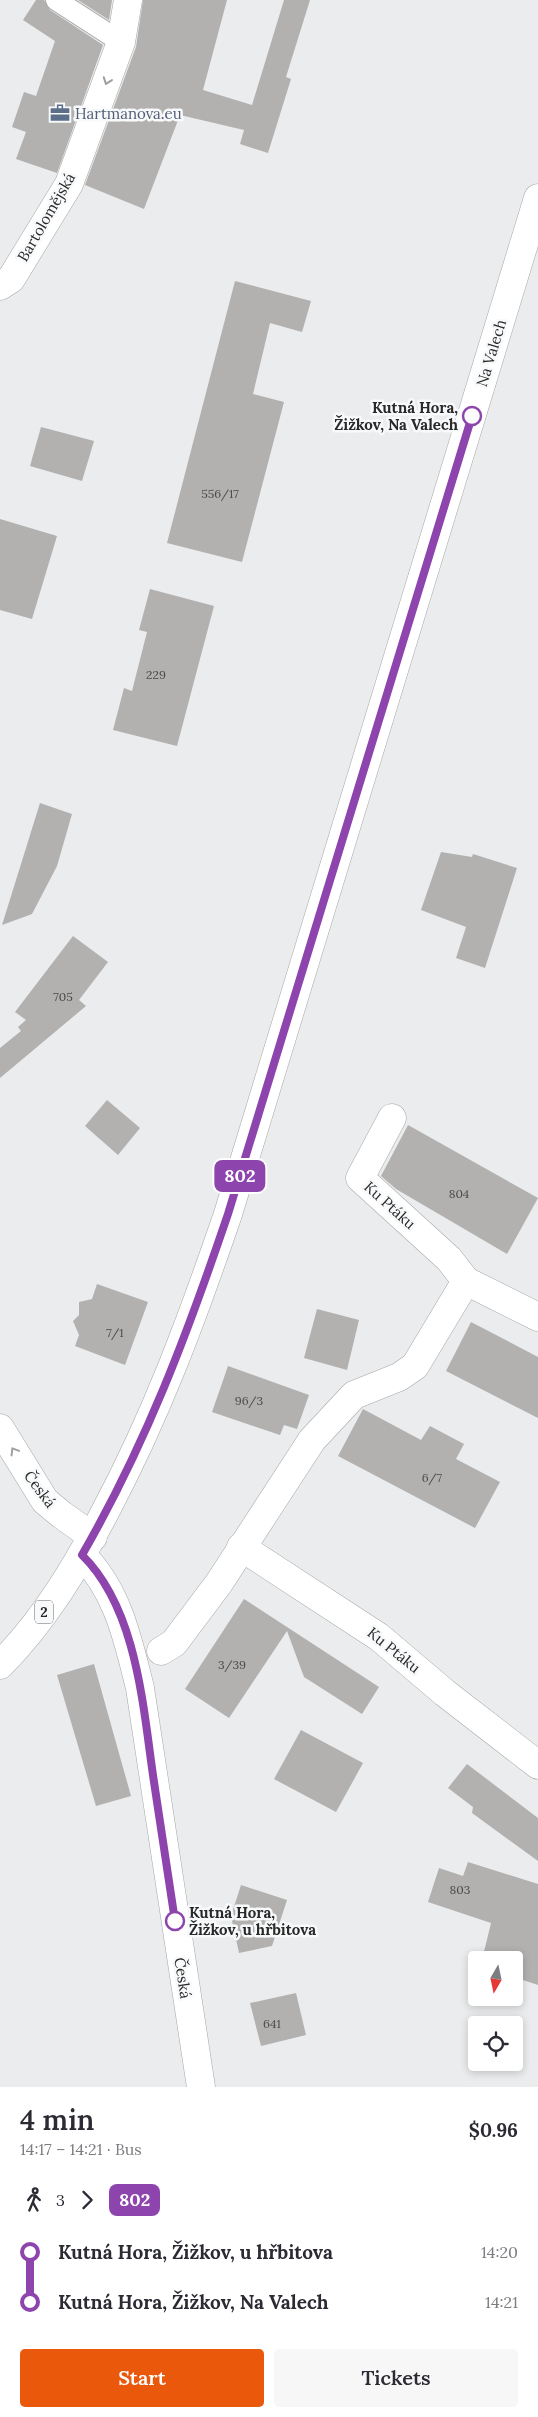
<!DOCTYPE html>
<meta charset="utf-8">
<style>
:root{--surface:#fff;--page:#f7f7f7;--text:#2b2b33;--muted:#7c7c81;--accent:#ea580c}
body{margin:0;font-family:Lora,serif;background:var(--page);color:var(--text);height:100vh;display:flex;flex-direction:column;font-size:19px;white-space:nowrap}
*{box-sizing:border-box;margin:0}
p{font-size:16px;color:var(--muted)}
.icon{flex:none;width:28px;height:28px;fill:none;stroke:currentColor;stroke-width:2;stroke-linecap:round;stroke-linejoin:round}
.map{position:relative;height:2087px;overflow:hidden}
.side{display:flex;flex-direction:column;background:var(--surface);flex:1}
.side>*{flex:none}
.badge{padding:0 10px;border-radius:8px;font-size:18px;line-height:32px}
.needle{width:32px;rotate:189deg}
.buttons{position:absolute;left:468px;top:1951px;display:grid;gap:10px}
.buttons a{display:grid;place-items:center;width:55px;height:55px;border-radius:5px;background:var(--surface);box-shadow:0 2px 8px #0003;font-size:25px}
.map>.badge{position:absolute;translate:-50% -50%;box-shadow:0 0 0 2px #fff}
.legs{display:flex;align-items:center;gap:8px;height:55px;padding:0 20px;font-size:16px}
.legs p{margin-inline-start:auto}
.headline{display:flex;align-items:center;justify-content:space-between;height:85px;padding:0 20px}
h1{font-size:28px;font-weight:600;line-height:38px}
.action{display:flex;gap:10px;margin-top:auto;padding:10px 20px}
.action a{flex:1;height:58px;border-radius:5px;background:var(--accent);color:#fff;font-size:20px;font-weight:600;line-height:58px;text-align:center}
.action a+a{background:var(--page);color:var(--text)}
ul{padding:0 20px;list-style:none}
li{display:flex;align-items:center;gap:18px;height:50px;font-size:19px}
li i{display:grid;place-items:center;width:8px;height:100%;margin:0 6px;background:currentColor}
li i::after{content:'';width:12px;height:12px;margin:-6px;border:4px solid;border-radius:50%;background:var(--surface)}
li p{margin-inline-start:auto}
li:first-child i{background:linear-gradient(#0000 50%,currentColor 0)}
li:last-child i{background:linear-gradient(currentColor 50%,#0000 0)}
.map>svg:first-child{display:block}
.building{fill:#b2b1b0}
.lines{fill:none;stroke-linecap:round;stroke-linejoin:round}
.pedestrian-casing{stroke:#a6a7a8;stroke-width:22}
.minor-casing{stroke:#a6a7a8;stroke-width:29}
.tertiary-casing{stroke:#a6a7a8;stroke-width:29}
.primary-casing{stroke:#a6a7a8;stroke-width:29}
.pedestrian{stroke:#fff;stroke-width:20}
.minor{stroke:#fff;stroke-width:28}
.tertiary{stroke:#fff;stroke-width:28}
.primary{stroke:#fff;stroke-width:28}
.oneway{stroke:#9e9f9f}
.line-1-casing{stroke:#fff;stroke-width:11}
.line-1{stroke:#8e44ad;stroke-width:8}
.stop-1-dot{fill:#fff;stroke:#8e44ad;stroke-width:2.5}
.labels{text-anchor:middle;dominant-baseline:central;stroke-width:5;stroke-linejoin:round;paint-order:stroke}
.number-label{font-size:12px;fill:#4a4b4b}
.shield{fill:#f8f9fa;stroke:#666768;stroke-width:1}
.shield-label{font-size:14px;font-weight:bold;fill:#282929}
.service-label{font-size:15px;fill:#4e5e75;stroke:#f8f9fa;text-anchor:start}
.street-label{font-size:15px;fill:#282929;stroke:#f8f9fa}
.stop-label{font-size:15px;font-weight:bold;fill:#282929;stroke:#f8f9fa;text-anchor:end}
</style>
<div class="map">
<svg width="538" height="2087" viewBox="0 0 538 2087">
<rect width="100%" height="100%" fill="#eaeced"/>
<g class="building">
<polygon points="36,0 44,0 50,10 103,45 57,173 16,159 26,132 12,127 24,92 36,96 55,41 23,20"/>
<polygon points="78,0 112,0 109,20"/>
<polygon points="143,0 227,0 203,90 252,105 284,0 310,0 286,77 291,79 268,153 240,144 244,130 180,115 144,209 85,185 136,47"/>
<polygon points="235,281 311,301 302,332 270,323 253,394 284,402 242,562 167,543"/>
<polygon points="41,427 94,441 82,481 30,466"/>
<polygon points="0,519 57,536 32,619 0,610"/>
<polygon points="150,589 214,606 177,746 113,730 124,688 132,691 147,632 139,630"/>
<polygon points="40,803 72,814 57,866 32,914 2,925"/>
<polygon points="441,852 472,857 473,854 517,868 485,968 456,958 466,927 421,910"/>
<polygon points="73,936 108,962 79,1000 86,1006 0,1078 0,1048 21,1031 18,1027 26,1020 15,1012"/>
<polygon points="107,1100 140,1128 118,1155 85,1126"/>
<polygon points="408,1125 538,1198 507,1254 396,1189 381,1176"/>
<polygon points="97,1284 148,1302 125,1365 75,1346 79,1335 73,1321 79,1315 79,1302 92,1299"/>
<polygon points="317,1309 359,1320 347,1370 304,1358"/>
<polygon points="471,1322 538,1357 538,1418 446,1371"/>
<polygon points="228,1366 309,1395 297,1429 284,1425 280,1435 212,1412"/>
<polygon points="363,1409 421,1440 430,1426 464,1444 456,1459 500,1482 475,1528 338,1456"/>
<polygon points="244,1599 379,1687 362,1714 304,1677 287,1631 229,1718 185,1689"/>
<polygon points="94,1664 131,1796 96,1806 57,1675"/>
<polygon points="301,1730 363,1763 336,1812 274,1779"/>
<polygon points="467,1764 538,1818 538,1861 472,1813 473,1807 448,1788"/>
<polygon points="468,1862 538,1884 538,1985 514,1977 514,1960 482,1960 491,1923 428,1902 439,1868 463,1876"/>
<polygon points="241,1885 287,1900 272,1946 239,1953 231,1916"/>
<polygon points="296,1993 306,2035 261,2046 250,2003"/>
</g>
<g class="lines">
<defs>
<polyline id="pedestrian" points="56,0 121,42"/>
<g id="minor">
<polyline points="0,286 11,279 69,184 121,42 128,0"/>
<polyline points="466,1281 538,1317"/>
<polyline points="0,1428 45,1501 62,1515 93,1537"/>
<polyline points="241,1547 379,1637 445,1693 538,1765"/>
<polyline points="161,1651 174,1643 219,1583 312,1440 354,1395 399,1377 415,1366 466,1281 449,1259 360,1178 392,1118"/>
</g>
<path id="tertiary" d="M82,1555C118,1591 128,1640 140,1688L201,2087"/>
<path id="primary" d="M0,1665C44,1621 77,1566 105,1512C157,1414 192,1319 228,1214L538,198"/>
</defs>
<use href="#pedestrian" class="pedestrian-casing"/>
<use href="#minor" class="minor-casing"/>
<use href="#tertiary" class="tertiary-casing"/>
<use href="#primary" class="primary-casing"/>
<use href="#pedestrian" class="pedestrian"/>
<use href="#minor" class="minor"/>
<use href="#tertiary" class="tertiary"/>
<use href="#primary" class="primary"/>
</g>
<defs><path id="oneway-chevron" d="M-2-3.5L2.5 0L-2 3.5" fill="none" stroke-width="1.6" stroke-linecap="round" stroke-linejoin="round" transform="scale(1.25)"/></defs>
<g class="oneway">
<use href="#oneway-chevron" transform="translate(107 81) rotate(110)"/>
<use href="#oneway-chevron" transform="translate(14 1451) rotate(-121)"/>
</g>
<g class="lines">
<defs>
<path id="line-1" d="M175,1921C168,1875 161,1829 154,1782C143,1709 138,1610 82,1555C146,1444 187,1335 228,1214L472,416"/>
</defs>
<use href="#line-1" class="line-1-casing"/>
<use href="#line-1" class="line-1"/>
</g>
<defs>
<symbol id="office-bare" viewBox="-9 -9 18 18"><path d="M-6-3h4V-5.5h4V-3h4V5H-6ZM-1-4.5V-3h2v-1.5ZM-6 0V1H6V0Z" fill="#5c6f8a" stroke="#f8f9fa" stroke-width="2.5" paint-order="stroke"/></symbol>
</defs>
<g fill-rule="evenodd">
<use href="#office-bare" x="46" y="99" width="28" height="28"/>
</g>
<g class="stop-1-dot">
<circle cx="472" cy="416" r="9"/>
<circle cx="175" cy="1921" r="9"/>
</g>
<g class="labels">
<g class="number-label">
<text x="220" y="493">556/17</text>
<text x="156" y="674">229</text>
<text x="63" y="996">705</text>
<text x="459" y="1193">804</text>
<text x="115" y="1332">7/1</text>
<text x="249" y="1400">96/3</text>
<text x="432" y="1477">6/7</text>
<text x="232" y="1664">3/39</text>
<text x="460" y="1889">803</text>
<text x="272" y="2023">641</text>
</g>
<rect class="shield" x="35" y="1600.5" width="18" height="23" rx="4"/>
<g class="shield-label">
<text x="44" y="1612">2</text>
</g>
<g class="service-label">
<text x="75" y="113">Hartmanova.eu</text>
</g>
<g class="street-label">
<text transform="translate(46 217) rotate(-60)">Bartolomějská</text>
<text transform="translate(491 353) rotate(-73)">Na Valech</text>
<text transform="translate(390 1205) rotate(42)">Ku Ptáku</text>
<text transform="translate(40 1489) rotate(53)">Česká</text>
<text transform="translate(394 1650) rotate(39)">Ku Ptáku</text>
<text transform="translate(183 1978) rotate(81)">Česká</text>
</g>
<g class="stop-label">
<text x="458" y="407">Kutná Hora,<tspan x="458" dy="17">Žižkov, Na Valech</tspan></text>
<text x="189" y="1912" text-anchor="start">Kutná Hora,<tspan x="189" dy="17">Žižkov, u hřbitova</tspan></text>
</g>
</g>
</svg>
<div class="buttons">
<a><svg class="needle" viewBox="-14 -14 28 28"><path d="M0-13l5 13h-10z" fill="#e53935"/><path d="M0 13l5-13h-10z" fill="#7c7c81"/></svg></a>
<a><svg class="icon" aria-label="locate" viewBox="0 0 24 24"><circle cx="12" cy="12" r="6"/><path d="M12 2v4M12 18v4M2 12h4M18 12h4"/></svg></a>
</div>
<b class="badge" style="left:240px;top:1176px;background:#8e44ad;color:#fff">802</b>
</div>
<section class="side">
<div class="headline"><div><h1>4 min</h1><p>14:17 – 14:21 · Bus</p></div><b>$0.96</b></div>
<div class="legs"><svg class="icon" aria-label="walk" viewBox="0 0 24 24"><circle cx="13" cy="4" r="2"/><path d="M13 8l-2 6 4 7M11 14l-3 7M7 12l3-4h3l4 4"/></svg>3<svg class="icon" aria-label="forward" viewBox="0 0 24 24"><path d="M9 5l7 7-7 7"/></svg><b class="badge" style="background:#8e44ad;color:#fff">802</b></div>
<ul>
<li><i style="color:#8e44ad"></i><b>Kutná Hora, Žižkov, u hřbitova</b><p>14:20</p></li>
<li><i style="color:#8e44ad"></i><b>Kutná Hora, Žižkov, Na Valech</b><p>14:21</p></li>
</ul>
<div class="action"><a>Start</a><a>Tickets</a></div>
</section>
